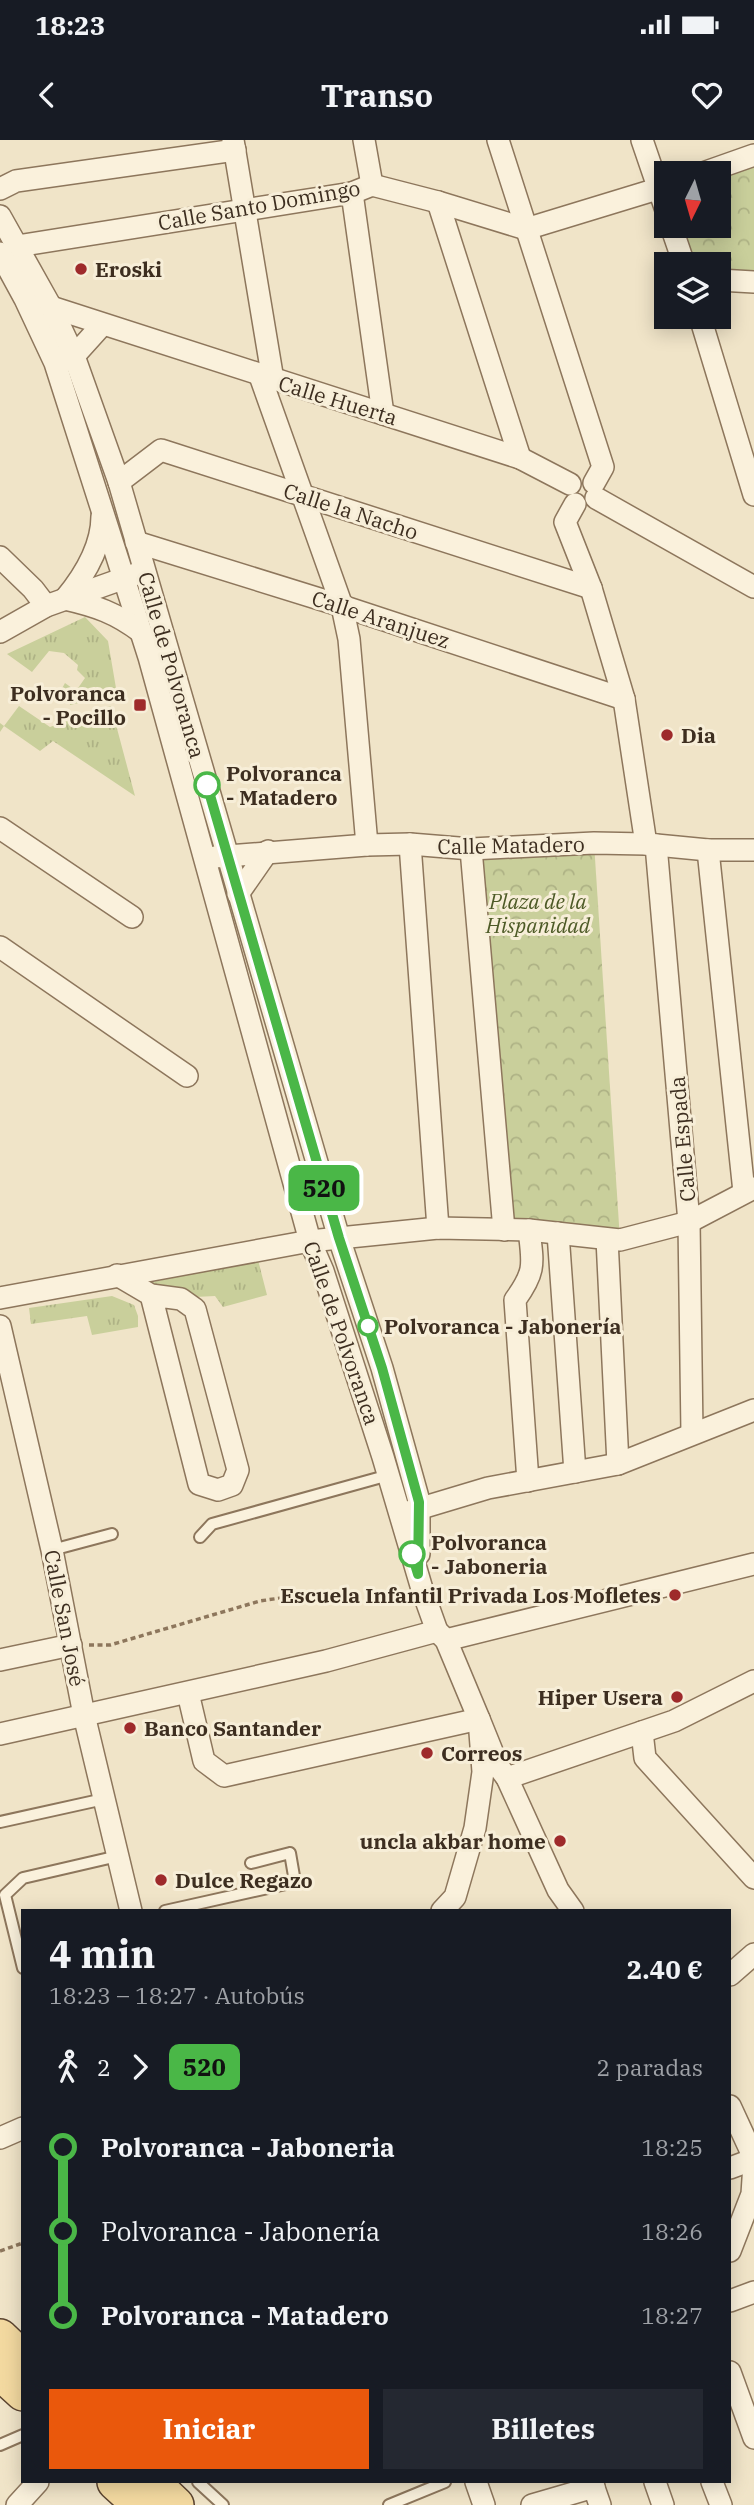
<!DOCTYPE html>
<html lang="es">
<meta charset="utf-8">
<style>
:root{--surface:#171b24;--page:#242831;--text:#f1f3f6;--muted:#9ea1a6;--accent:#ea580c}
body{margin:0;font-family:"IBM Plex Serif",serif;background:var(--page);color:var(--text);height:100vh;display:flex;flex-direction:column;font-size:26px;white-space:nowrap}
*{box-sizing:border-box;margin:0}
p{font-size:23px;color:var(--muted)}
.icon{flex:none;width:38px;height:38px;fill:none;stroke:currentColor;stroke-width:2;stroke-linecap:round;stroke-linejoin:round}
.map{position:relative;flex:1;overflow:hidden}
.side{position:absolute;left:21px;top:1769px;width:710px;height:574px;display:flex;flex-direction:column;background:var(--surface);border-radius:0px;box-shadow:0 4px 18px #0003}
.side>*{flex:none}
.badge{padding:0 14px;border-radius:10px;font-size:24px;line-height:46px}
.needle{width:46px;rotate:185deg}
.tools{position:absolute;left:654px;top:21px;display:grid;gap:14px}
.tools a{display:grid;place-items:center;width:77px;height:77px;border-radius:0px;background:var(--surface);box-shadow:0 4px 18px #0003;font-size:35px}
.map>.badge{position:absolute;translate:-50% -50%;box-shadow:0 0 0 4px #fff}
.legs{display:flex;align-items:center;gap:10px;height:77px;padding:0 28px;font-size:23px}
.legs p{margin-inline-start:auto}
.overview{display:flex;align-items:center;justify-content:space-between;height:119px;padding:0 28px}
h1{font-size:38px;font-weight:700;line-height:52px}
.action{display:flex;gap:14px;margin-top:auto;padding:14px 28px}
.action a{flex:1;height:80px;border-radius:0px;background:var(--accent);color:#fff;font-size:28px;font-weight:700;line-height:80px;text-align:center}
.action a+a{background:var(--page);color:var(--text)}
ul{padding:0 28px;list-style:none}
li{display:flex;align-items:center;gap:24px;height:84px;font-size:26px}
li i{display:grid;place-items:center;width:10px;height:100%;margin:0 9px;background:currentColor}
li i::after{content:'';width:18px;height:18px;margin:-9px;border:5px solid;border-radius:50%;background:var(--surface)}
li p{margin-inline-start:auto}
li:first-child i{background:linear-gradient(#0000 50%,currentColor 0)}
li:last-child i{background:linear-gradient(currentColor 50%,#0000 0)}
.status{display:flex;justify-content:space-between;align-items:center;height:49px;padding:0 35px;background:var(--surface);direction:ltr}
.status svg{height:19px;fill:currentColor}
header{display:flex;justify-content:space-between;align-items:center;height:91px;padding:0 28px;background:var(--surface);font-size:32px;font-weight:700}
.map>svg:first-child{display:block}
.grass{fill:url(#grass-tufts)}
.park{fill:url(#park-crowns)}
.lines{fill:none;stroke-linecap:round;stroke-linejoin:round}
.service-casing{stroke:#8d765c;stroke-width:14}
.minor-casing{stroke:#8d765c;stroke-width:24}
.primary-casing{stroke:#5b4430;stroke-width:38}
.path{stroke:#8d765c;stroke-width:3.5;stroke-dasharray:5 3.5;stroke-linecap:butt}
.service{stroke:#faf1dc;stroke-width:10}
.minor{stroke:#faf1dc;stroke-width:21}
.primary{stroke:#f3d9a0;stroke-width:35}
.line-1-casing{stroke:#fff;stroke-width:16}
.line-1{stroke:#4ab747;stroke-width:10}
.poi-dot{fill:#9e2a2b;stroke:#f7eed8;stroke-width:2.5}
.stop-1-dot{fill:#fff;stroke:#4ab747;stroke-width:3.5}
.labels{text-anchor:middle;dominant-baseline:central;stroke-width:6;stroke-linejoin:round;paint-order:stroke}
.street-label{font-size:21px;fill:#3d2e20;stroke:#f7eed8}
.poi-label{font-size:21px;font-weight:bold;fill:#3d2e20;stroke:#f7eed8;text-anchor:start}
.stop-label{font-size:21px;font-weight:bold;fill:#3d2e20;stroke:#f7eed8;text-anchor:start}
.park-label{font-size:21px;font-style:italic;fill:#4d5a26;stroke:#f7eed8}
</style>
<div class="status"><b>18:23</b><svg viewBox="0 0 49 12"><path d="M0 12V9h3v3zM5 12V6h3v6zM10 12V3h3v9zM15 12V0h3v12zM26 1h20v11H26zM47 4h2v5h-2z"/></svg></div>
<header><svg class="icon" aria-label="back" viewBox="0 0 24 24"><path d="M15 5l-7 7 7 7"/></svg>Transo<svg class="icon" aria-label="heart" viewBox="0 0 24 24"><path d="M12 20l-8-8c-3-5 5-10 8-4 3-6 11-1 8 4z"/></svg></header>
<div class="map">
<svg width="754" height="2365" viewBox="0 0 754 2365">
<defs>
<pattern id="grass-tufts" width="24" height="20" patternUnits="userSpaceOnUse" patternTransform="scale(1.75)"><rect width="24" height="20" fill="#c9cf9b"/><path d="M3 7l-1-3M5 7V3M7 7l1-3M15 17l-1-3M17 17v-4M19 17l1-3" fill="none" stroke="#aeb285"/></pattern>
<pattern id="park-crowns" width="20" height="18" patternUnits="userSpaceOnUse" patternTransform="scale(1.75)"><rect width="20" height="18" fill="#c9cf9b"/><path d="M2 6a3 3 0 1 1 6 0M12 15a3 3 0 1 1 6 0" fill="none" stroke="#aeb285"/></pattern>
</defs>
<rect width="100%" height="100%" fill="#f0e4c8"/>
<g class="grass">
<polygon points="85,477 108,501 117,554 70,565 70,559 60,552 65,543 76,551 85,538 77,530 78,525 64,513 49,511 32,532 7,514"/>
<polygon points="19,566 50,587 111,566 135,656 53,601 40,611 4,586 0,592 0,583 4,586"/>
<polygon points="258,1120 267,1155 223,1167 215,1156 195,1157 153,1145 153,1142"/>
<polygon points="112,1156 134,1165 138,1176 138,1187 92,1195 87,1176 31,1184 29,1168"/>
</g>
<g class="park">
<polygon points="754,25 754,132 719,130 719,124 692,124 682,86 719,86 719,37"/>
<polygon points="594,703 620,1100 504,1090 471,709"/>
</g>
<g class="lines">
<defs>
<g id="service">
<polyline points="200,1397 212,1384 389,1335"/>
<polyline points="52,1410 112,1394"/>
<polyline points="0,1682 104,1659"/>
<polyline points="165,1771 295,1742 290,1713 251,1723"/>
<polyline points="23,1828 5,1755 23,1738 118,1716"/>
<polyline points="0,2305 23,2295"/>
<polyline points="198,2342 223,2365"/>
<polyline points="389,2365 445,2342"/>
</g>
<g id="minor">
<polyline points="233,0 273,240"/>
<polyline points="364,0 372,45"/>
<polyline points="498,0 603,327 594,343"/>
<polyline points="642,0 667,73"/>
<polyline points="703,33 754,15"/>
<polyline points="0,49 16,41 235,10"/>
<polyline points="352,53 383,274"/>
<polyline points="438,62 520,318"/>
<polyline points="0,76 51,167 74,216 119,342 339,1098 382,1228 419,1361 419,1414"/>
<polyline points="671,86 684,124"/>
<polyline points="17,106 352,53 372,45 438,62 526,89 667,46"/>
<polyline points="0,113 25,159 55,223 149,517 310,1101 323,1131 383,1317 422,1449 437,1491 446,1500 479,1579 483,1632 475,1688 455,1757 442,1771"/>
<polyline points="719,140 754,142"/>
<polyline points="51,167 520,318 570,344"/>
<polyline points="700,177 754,355"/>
<polyline points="62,220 74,216 102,185"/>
<polyline points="260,236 342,466 349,499 367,705"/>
<polyline points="119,342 161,310 591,448"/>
<polyline points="596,358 754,447"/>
<polyline points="575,364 565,382 591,448 624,559 646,704"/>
<polyline points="136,402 342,466 624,559"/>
<polyline points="0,417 33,449 46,466"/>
<path d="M65,459C84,436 102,406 102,376"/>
<path d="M65,459C96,466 116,473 141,492"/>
<polyline points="0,492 46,466 136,434"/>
<polyline points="0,688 132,777"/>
<polyline points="410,704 438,1088"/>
<polyline points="656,705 689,1082 692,1293"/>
<polyline points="471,709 504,1090"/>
<polyline points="708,710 744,1052"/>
<polyline points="215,717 367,705 410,704 471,709 594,703 646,704 708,710 754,710"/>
<polyline points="238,754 268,711"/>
<polyline points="0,807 187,936"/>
<polyline points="558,1093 575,1332"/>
<polyline points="607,1099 618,1324"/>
<polyline points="117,1135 151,1155 199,1344 218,1350 232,1345 238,1330 195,1169 181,1159 151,1155"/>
<polyline points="0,1158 310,1101 438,1088 529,1090 620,1100 689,1082 754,1048"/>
<polyline points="0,1186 52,1410 84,1575 131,1771"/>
<path d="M528,1341L515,1160C536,1131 533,1124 529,1090"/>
<polyline points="408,1372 488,1348 618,1324 754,1270"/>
<polyline points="446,1500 754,1424"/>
<polyline points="0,1520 71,1505"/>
<polyline points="188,1553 204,1621 224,1636 479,1579 498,1626 507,1638 558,1750 573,1771"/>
<polyline points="642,1592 645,1618 754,1738"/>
<polyline points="0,1594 326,1521 437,1491"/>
<polyline points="507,1638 674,1581 754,1541"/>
<polyline points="730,1835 754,1814"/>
<polyline points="730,1966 754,2018"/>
<polyline points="0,1998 23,1988"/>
<polyline points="730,2028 754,2019"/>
<polyline points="730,2111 752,2054 754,2024"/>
<polyline points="730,2161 754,2152"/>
<polyline points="730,2232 754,2298"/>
<polyline points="476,2342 484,2365"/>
<polyline points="592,2342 600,2365"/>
<polyline points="655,2342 663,2365"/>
<polyline points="712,2342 721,2365"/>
<polyline points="17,2365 38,2342"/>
<polyline points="532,2365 594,2347"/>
</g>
<g id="primary">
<polyline points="0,2197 23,2219"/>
<polyline points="0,2232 23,2253"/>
<polyline points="115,2342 140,2365"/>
<polyline points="152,2342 176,2365"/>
</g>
</defs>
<use href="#service" class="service-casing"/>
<use href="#minor" class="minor-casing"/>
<use href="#primary" class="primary-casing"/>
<g class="path">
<polyline points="89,1505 110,1505 260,1461 308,1454"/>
<polyline points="0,2111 23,2103"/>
</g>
<use href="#service" class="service"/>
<use href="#minor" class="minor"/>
<use href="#primary" class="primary"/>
</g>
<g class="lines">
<defs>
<polyline id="line-1" points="207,645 339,1098 382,1228 419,1362 418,1434 412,1414"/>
</defs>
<use href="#line-1" class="line-1-casing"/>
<use href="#line-1" class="line-1"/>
</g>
<g class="poi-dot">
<circle cx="81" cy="129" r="7"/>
<rect x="133" y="558" width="14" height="14" rx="3.5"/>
<circle cx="667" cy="595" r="7"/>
<circle cx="675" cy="1455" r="7"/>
<circle cx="677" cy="1557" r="7"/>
<circle cx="130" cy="1588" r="7"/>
<circle cx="427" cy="1613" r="7"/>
<circle cx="560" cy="1701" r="7"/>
<circle cx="161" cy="1740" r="7"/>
</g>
<g class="stop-1-dot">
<circle cx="207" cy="645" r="12"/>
<circle cx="368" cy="1186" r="9"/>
<circle cx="412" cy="1414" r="12"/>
</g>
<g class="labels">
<g class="street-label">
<text transform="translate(259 65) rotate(-10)">Calle Santo Domingo</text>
<text transform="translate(338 260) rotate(17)">Calle Huerta</text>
<text transform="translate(351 371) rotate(18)">Calle la Nacho</text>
<text transform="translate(381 479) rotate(18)">Calle Aranjuez</text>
<text transform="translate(172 525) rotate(74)">Calle de Polvoranca</text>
<text transform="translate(511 705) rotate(-1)">Calle Matadero</text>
<text transform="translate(682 999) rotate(-95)">Calle Espada</text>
<text transform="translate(342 1193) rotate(71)">Calle de Polvoranca</text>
<text transform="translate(65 1478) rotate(79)">Calle San José</text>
</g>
<g class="poi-label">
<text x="95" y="129">Eroski</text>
<text x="126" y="553" text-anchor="end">Polvoranca<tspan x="126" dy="24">- Pocillo</tspan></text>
<text x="681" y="595">Dia</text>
<text x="661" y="1455" text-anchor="end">Escuela Infantil Privada Los Mofletes</text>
<text x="663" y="1557" text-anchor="end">Hiper Usera</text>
<text x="144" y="1588">Banco Santander</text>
<text x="441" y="1613">Correos</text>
<text x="546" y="1701" text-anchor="end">uncla akbar home</text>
<text x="175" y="1740">Dulce Regazo</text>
</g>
<g class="stop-label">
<text x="226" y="633">Polvoranca<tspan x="226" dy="24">- Matadero</tspan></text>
<text x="384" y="1186">Polvoranca - Jabonería</text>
<text x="431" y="1402">Polvoranca<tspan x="431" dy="24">- Jaboneria</tspan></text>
</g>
<g class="park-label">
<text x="538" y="761">Plaza de la<tspan x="538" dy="24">Hispanidad</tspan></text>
</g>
</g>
</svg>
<div class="tools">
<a><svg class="needle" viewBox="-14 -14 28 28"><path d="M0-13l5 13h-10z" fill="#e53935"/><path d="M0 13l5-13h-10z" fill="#9ea1a6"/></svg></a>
<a><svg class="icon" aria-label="layers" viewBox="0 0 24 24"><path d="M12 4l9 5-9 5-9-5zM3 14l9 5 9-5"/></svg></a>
</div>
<b class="badge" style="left:324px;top:1048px;background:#4ab747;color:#111">520</b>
<section class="side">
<div class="overview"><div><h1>4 min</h1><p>18:23 – 18:27 · Autobús</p></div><b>2.40 €</b></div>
<div class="legs"><svg class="icon" aria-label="walk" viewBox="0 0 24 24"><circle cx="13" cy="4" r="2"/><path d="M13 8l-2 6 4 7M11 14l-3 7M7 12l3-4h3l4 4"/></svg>2<svg class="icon" aria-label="forward" viewBox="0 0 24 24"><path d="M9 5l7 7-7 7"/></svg><b class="badge" style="background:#4ab747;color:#111">520</b><p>2 paradas</p></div>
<ul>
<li><i style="color:#4ab747"></i><b>Polvoranca - Jaboneria</b><p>18:25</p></li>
<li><i style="color:#4ab747"></i><span>Polvoranca - Jabonería</span><p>18:26</p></li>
<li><i style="color:#4ab747"></i><b>Polvoranca - Matadero</b><p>18:27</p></li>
</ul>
<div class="action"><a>Iniciar</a><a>Billetes</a></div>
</section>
</div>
